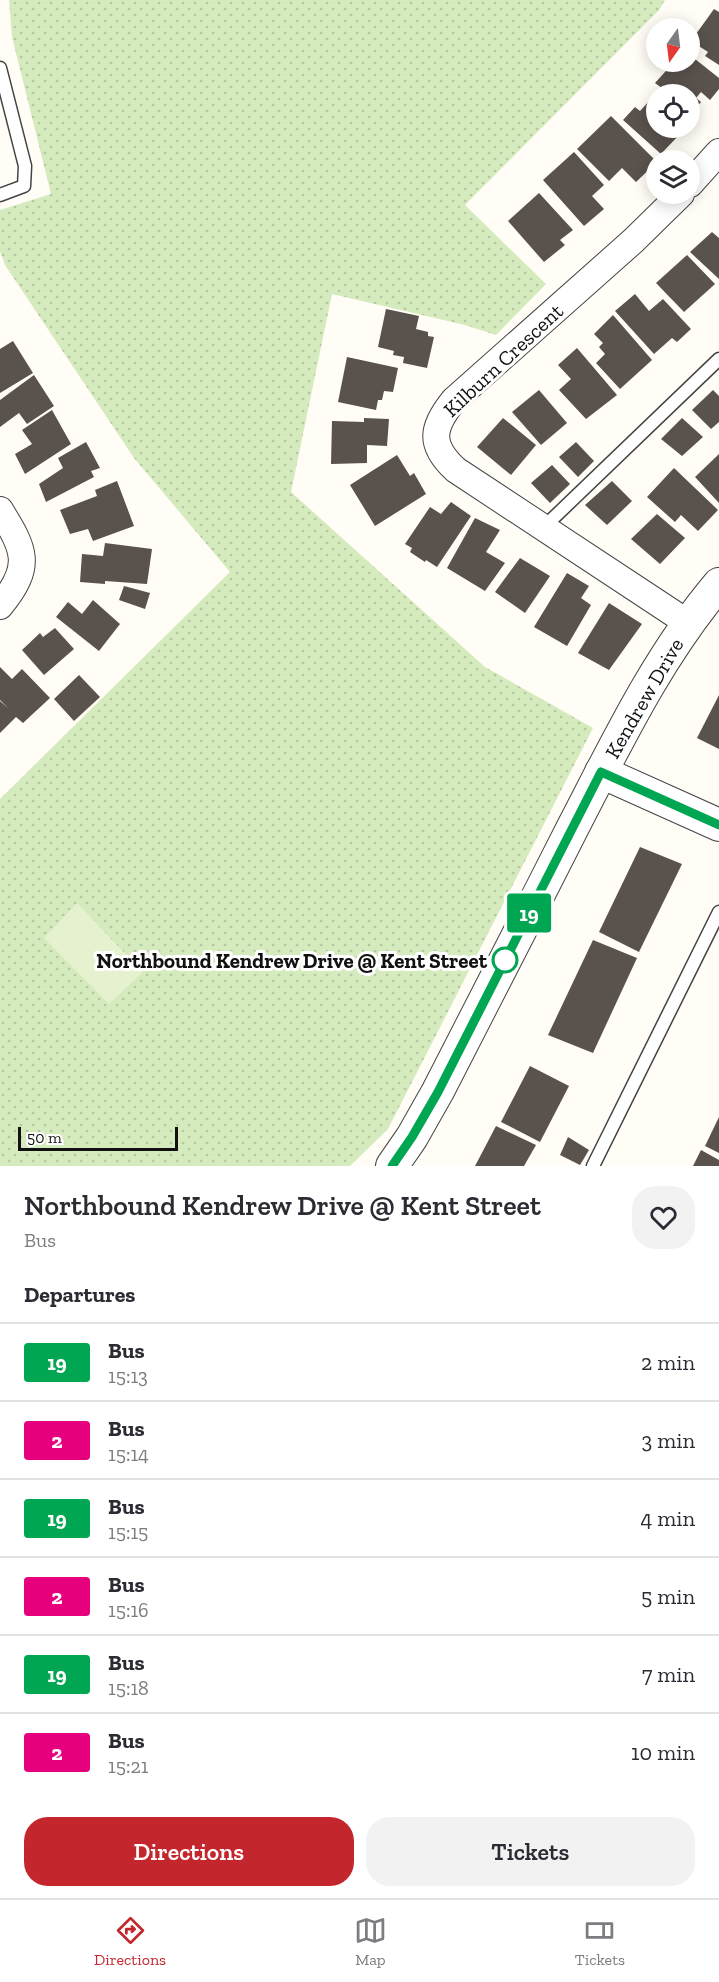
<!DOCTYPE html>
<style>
:root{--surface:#fff;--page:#f2f2f3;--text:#2b2b33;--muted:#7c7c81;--line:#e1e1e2;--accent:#c4262e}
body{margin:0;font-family:"Zilla Slab",serif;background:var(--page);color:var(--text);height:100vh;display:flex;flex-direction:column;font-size:22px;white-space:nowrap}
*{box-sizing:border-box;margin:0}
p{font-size:20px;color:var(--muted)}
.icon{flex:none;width:33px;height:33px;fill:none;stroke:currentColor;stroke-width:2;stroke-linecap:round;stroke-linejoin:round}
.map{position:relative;height:1166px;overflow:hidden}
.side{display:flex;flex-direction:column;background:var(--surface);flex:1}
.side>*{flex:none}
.badge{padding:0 12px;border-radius:4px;font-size:21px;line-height:39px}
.needle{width:39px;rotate:194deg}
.buttons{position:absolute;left:646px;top:18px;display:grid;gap:12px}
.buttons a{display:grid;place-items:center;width:54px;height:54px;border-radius:50%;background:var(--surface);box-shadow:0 3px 15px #0003;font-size:30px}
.scale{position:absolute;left:18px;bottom:15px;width:160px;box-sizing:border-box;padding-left:6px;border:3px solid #111;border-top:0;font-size:16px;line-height:21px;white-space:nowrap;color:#111;-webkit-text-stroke:4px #fff;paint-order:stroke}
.map>.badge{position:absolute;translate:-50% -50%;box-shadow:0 0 0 3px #fff}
h2{padding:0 24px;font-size:22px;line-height:54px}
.round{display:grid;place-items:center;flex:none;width:63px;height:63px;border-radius:24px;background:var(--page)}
.head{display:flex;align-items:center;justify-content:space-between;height:102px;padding:0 24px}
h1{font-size:28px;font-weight:600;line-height:45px}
.button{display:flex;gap:12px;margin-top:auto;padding:12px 24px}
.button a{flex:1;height:69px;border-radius:24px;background:var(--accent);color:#fff;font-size:24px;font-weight:600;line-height:69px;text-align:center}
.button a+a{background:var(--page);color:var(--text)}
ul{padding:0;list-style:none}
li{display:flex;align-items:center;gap:18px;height:78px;padding:0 24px;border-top:2px solid var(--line)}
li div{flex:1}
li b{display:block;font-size:22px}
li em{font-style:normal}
li .badge{min-width:66px;font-weight:700;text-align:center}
.menu{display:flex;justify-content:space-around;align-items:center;height:84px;border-top:2px solid var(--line);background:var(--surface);font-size:16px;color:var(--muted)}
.menu a{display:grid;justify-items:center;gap:3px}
.menu .on{color:var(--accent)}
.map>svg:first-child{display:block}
.park{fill:url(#park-dots)}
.pitch{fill:#e6f2cf}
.building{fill:#5a524d}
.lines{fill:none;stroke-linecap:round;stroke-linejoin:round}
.service-casing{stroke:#444;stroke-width:15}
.minor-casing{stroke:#444;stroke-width:28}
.tertiary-casing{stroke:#444;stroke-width:34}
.service{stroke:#fff;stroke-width:12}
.minor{stroke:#fff;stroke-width:26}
.tertiary{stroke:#fff;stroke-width:32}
.line-casing{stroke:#fff;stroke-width:14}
.line{stroke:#00a651;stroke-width:9}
.stop-dot{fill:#fff;stroke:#00a651;stroke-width:3}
.labels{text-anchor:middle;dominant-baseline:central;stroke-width:6;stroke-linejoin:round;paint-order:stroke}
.street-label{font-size:21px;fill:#111;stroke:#fff}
.stop-label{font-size:21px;font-weight:bold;fill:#111;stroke:#fff;text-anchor:end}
</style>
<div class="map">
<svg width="719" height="1166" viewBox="0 0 719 1166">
<defs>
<pattern id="park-dots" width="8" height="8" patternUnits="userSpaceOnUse" patternTransform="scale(1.5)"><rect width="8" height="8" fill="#d5ebbd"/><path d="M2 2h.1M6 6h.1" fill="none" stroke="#b6c8a1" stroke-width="1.8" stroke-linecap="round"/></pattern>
</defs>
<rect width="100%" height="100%" fill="#fffdf5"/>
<polygon class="park" points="9,0 665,0 659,10 465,205 546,284 496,335 465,325 332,294 291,492 485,667 593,728 388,1129 350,1166 0,1166 0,799 230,572 134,458 5,265 0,251 0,210 51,194 12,37"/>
<polygon class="pitch" points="77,903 143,972 109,1004 44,938"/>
<g class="building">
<polygon points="714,9 719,12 719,65 705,56 708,52 691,41"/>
<polygon points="690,55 719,78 719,89 710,100 701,92 696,98 701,102 692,113 690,111 690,94 670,94 655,83 674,62 690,62"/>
<polygon points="651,99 657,104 657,128 670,128 679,135 661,154 623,120 635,107 640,111"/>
<polygon points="611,116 657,162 636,182 622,168 609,181 577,149"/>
<polygon points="574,152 604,185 592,196 604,209 584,226 543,180"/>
<polygon points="539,193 573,230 560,240 565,245 544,262 508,221"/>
<polygon points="712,232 719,238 719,279 690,252"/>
<polygon points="687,255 715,284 684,312 656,283"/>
<polygon points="635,294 649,311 663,299 691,329 677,342 672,338 654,354 615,311"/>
<polygon points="386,309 419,316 416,329 428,332 428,336 434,337 427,368 403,363 404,357 393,355 394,351 378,347"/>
<polygon points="613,315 652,360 620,389 596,363 605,354 599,347 603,343 594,334"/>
<polygon points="13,341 33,373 0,393 0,349"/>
<polygon points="577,348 617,395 586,419 559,390 571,379 558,365"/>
<polygon points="347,357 398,368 393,392 384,391 382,400 378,400 376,410 338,402"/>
<polygon points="34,375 54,406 27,424 19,413 0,427 0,400"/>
<polygon points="539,390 567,423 541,445 512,412"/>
<polygon points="713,390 719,396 719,422 711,429 692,410"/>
<polygon points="52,410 71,444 25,474 15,454 32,444 22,430"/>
<polygon points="364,418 389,419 387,446 367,445 367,463 331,464 332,421 364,422"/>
<polygon points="503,418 536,445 511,475 477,447"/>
<polygon points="682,418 703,437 682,456 661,439"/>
<polygon points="86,442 100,468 91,471 94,477 46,502 39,484 63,468 58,458"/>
<polygon points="576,442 594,461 578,477 559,457"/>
<polygon points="719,454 719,503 695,477"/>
<polygon points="397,455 410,476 414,473 426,494 375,526 350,485"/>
<polygon points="552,465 570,484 550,503 531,483"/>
<polygon points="674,468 718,510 698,531 681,515 675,522 647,497"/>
<polygon points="117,481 134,526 93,541 88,529 70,534 60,510 97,496 95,490"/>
<polygon points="612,481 632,501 607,525 585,505"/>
<polygon points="451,502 471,516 437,567 426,560 425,562 410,552 412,548 405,544 430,507 441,514"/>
<polygon points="657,514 685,538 660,564 631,539"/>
<polygon points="475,518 500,530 486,552 505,563 485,591 447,568"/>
<polygon points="105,543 152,549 147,584 105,581 105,584 80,582 82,554 103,556"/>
<polygon points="520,558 550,576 525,613 495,592"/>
<polygon points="567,573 589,586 581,598 591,605 567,646 534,627"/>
<polygon points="124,586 150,593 145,609 119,600"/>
<polygon points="93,600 120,624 99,651 56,617 68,602 82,614"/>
<polygon points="609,603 642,624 609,670 578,653"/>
<polygon points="55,628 74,649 44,675 22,650 40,633 43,637"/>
<polygon points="0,667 12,679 22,669 50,698 23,723 16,717 0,733 0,701 9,709 0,700"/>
<polygon points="79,675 100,697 74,721 54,699"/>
<polygon points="719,695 719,749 697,738"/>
<polygon points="640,847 682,864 639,952 599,932"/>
<polygon points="593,940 637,958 593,1053 548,1035"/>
<polygon points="530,1066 569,1086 540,1142 501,1122"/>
<polygon points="719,1117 719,1153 705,1146"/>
<polygon points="496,1126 536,1145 524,1166 475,1166"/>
<polygon points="568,1137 589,1150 580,1165 560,1155"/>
<polygon points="701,1150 719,1160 719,1166 693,1166"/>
</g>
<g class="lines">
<defs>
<g id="service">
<polyline points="0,68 25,166 24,186 0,195"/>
<polyline points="544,527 719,359"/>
<polyline points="593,1166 719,912"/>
</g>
<g id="minor">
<polyline points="690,184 719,152"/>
<path d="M681,194L633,241L454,400C431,428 429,445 456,470L688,623"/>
<path d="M0,510C25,550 33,566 0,606"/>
</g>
<g id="tertiary">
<polyline points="601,772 719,825"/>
<path d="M392,1166L412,1137L438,1091C483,1003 529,914 574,825C617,742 658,656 719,584"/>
</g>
</defs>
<use href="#service" class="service-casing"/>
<use href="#minor" class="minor-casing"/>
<use href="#tertiary" class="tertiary-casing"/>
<use href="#service" class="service"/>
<use href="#minor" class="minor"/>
<use href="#tertiary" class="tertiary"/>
</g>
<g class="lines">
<defs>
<polyline id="line" points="392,1166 412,1137 438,1092 601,772 719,825"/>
</defs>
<use href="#line" class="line-casing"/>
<use href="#line" class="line"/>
</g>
<circle class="stop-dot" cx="505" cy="960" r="12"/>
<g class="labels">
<g class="street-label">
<text transform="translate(503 360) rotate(-43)">Kilburn Crescent</text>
<text transform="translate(644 698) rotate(-60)">Kendrew Drive</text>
</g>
<g class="stop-label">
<text x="487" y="960">Northbound Kendrew Drive @ Kent Street</text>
</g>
</g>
</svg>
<div class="buttons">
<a><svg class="needle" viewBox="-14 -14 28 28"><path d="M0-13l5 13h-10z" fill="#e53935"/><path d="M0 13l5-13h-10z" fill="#7c7c81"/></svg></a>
<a><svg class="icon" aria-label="locate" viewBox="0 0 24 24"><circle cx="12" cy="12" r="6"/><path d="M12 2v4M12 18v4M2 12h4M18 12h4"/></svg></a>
<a><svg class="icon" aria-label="layers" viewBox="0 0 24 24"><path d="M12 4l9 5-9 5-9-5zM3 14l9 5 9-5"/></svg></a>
</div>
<div class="scale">50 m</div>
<b class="badge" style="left:529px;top:913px;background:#00a651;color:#fff">19</b>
</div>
<section class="side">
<div class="head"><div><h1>Northbound Kendrew Drive @ Kent Street</h1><p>Bus</p></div><a class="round"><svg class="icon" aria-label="heart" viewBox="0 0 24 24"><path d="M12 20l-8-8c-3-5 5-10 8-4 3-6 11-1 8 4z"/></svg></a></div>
<h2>Departures</h2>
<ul>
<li><span class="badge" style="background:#00a651;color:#fff">19</span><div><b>Bus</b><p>15:13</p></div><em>2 min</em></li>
<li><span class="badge" style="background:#e6007e;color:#fff">2</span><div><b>Bus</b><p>15:14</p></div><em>3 min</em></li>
<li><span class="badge" style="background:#00a651;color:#fff">19</span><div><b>Bus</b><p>15:15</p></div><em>4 min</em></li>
<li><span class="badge" style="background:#e6007e;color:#fff">2</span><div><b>Bus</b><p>15:16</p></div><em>5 min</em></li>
<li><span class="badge" style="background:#00a651;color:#fff">19</span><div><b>Bus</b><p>15:18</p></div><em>7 min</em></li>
<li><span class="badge" style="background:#e6007e;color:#fff">2</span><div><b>Bus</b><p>15:21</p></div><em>10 min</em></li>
</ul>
<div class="button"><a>Directions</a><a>Tickets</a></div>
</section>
<nav class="menu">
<a class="on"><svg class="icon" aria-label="directions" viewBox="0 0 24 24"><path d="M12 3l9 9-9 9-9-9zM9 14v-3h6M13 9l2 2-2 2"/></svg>Directions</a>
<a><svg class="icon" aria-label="map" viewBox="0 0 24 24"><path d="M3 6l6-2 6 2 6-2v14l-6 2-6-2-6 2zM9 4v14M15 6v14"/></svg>Map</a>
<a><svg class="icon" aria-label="tickets" viewBox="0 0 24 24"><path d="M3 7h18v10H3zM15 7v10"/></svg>Tickets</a>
</nav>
